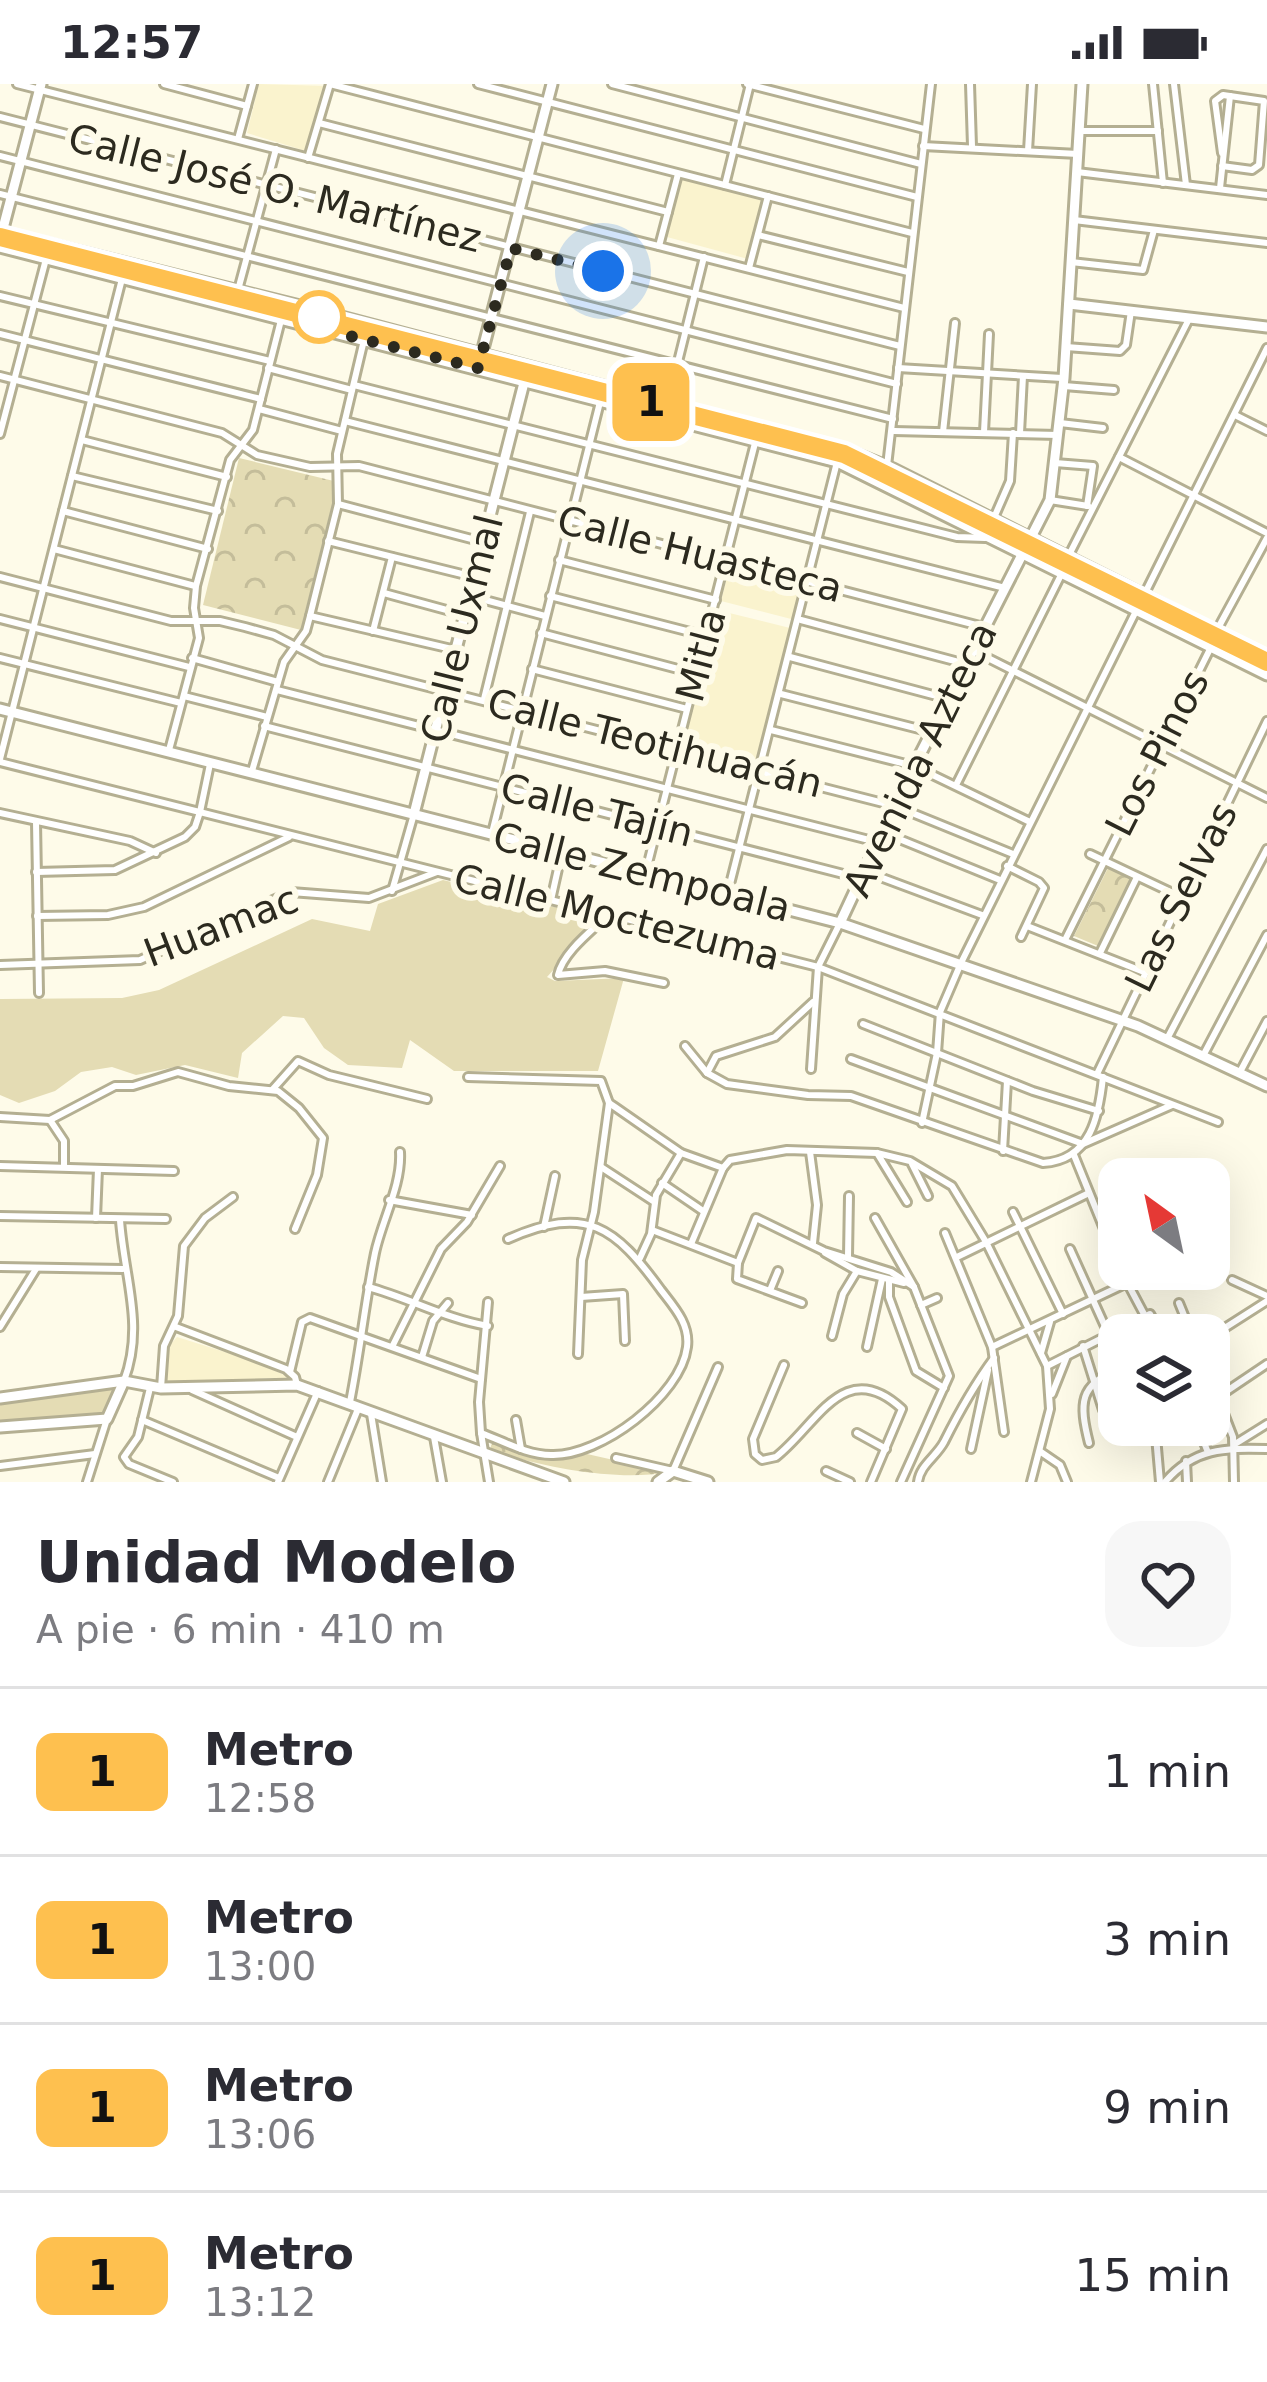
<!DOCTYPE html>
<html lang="es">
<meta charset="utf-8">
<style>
:root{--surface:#fff;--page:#f7f7f7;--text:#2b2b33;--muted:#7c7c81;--line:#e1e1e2}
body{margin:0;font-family:"DejaVu Sans",sans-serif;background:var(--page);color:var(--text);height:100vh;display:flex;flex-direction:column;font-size:45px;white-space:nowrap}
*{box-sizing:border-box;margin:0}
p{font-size:39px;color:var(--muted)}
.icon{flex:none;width:66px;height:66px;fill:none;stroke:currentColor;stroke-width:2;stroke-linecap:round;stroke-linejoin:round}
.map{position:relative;height:1398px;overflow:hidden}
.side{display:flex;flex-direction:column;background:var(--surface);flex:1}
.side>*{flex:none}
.badge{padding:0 24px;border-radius:18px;font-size:42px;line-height:78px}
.needle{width:78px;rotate:327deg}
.controls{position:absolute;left:1098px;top:1074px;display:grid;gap:24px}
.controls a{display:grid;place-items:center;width:132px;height:132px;border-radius:24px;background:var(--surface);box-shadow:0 12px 48px #0002;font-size:60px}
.you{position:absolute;width:60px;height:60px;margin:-30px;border:9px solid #fff;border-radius:50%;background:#1a73e8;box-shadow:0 0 0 18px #1a73e833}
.map>.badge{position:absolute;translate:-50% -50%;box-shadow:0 0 0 6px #fff}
.round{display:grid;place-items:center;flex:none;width:126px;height:126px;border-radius:36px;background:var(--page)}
.headline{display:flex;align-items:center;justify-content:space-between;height:204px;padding:0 36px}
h1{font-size:57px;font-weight:700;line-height:90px}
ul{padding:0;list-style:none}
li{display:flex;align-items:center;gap:36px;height:168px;padding:0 36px;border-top:3px solid var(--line)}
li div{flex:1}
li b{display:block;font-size:45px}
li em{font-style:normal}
li .badge{min-width:132px;font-weight:700;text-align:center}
.status{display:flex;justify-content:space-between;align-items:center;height:84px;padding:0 60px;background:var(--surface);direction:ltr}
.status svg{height:33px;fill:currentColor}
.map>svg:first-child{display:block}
.built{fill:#faf3ce}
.green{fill:#e4dcb4}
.park{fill:url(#park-crowns)}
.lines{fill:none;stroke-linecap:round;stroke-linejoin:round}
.minor-casing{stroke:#b4af92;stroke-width:12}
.tertiary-casing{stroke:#b4af92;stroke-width:15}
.secondary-casing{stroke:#b4af92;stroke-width:15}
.minor{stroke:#fff;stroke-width:6}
.tertiary{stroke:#fff;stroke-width:9}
.secondary{stroke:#fff;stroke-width:9}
.rail{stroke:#424034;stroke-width:3;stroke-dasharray:18 9;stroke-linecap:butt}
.line-casing{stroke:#fff;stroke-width:27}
.line{stroke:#fec04f;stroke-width:18}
.walk{stroke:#2c2a1f;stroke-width:12;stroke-dasharray:0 21.6}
.stop-dot{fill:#fff;stroke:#fec04f;stroke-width:6}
.labels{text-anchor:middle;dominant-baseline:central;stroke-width:12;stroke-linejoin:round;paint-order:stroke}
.street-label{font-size:39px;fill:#2c2a1f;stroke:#fefbe9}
</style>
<div class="status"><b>12:57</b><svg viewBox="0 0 49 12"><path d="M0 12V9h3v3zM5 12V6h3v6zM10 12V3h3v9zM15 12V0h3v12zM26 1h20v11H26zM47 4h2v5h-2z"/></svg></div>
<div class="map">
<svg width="1267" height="1398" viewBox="0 0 1267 1398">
<defs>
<pattern id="park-crowns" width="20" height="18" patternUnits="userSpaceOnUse" patternTransform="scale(3)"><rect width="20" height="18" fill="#e4dcb4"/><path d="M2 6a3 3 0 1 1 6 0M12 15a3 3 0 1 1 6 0" fill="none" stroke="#c4bd9a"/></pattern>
</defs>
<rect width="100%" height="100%" fill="#fefbe9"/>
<g class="built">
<polygon points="259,0 328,2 309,68 247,49"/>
<polygon points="682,94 764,113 748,175 667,153"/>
<polygon points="730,481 804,499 795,536 721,517"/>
<polygon points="717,526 790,544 757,678 683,659"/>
<polygon points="177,1253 254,1277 295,1296 270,1294 167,1303 167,1264"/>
</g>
<g class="green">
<polygon points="443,796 600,834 547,893 555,897 624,894 598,987 454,987 410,956 402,984 348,981 324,964 304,934 283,932 242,969 238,994 185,981 136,991 112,983 81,988 55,1007 19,1019 0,1011 0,915 122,914 159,906 312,835 370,847 378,820"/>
<polygon points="115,1304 106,1331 0,1340 0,1317"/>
</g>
<g class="park">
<polygon points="239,374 338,398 301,546 203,521"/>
<polygon points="1108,784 1132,794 1098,862 1074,852"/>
<path d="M493,1357L543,1374L566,1375L587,1370L667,1388C620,1398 537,1383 490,1365Z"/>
</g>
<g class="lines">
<defs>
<g id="minor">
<polyline points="17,0 904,224"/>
<polyline points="164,0 247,22"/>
<polyline points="330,0 912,149"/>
<polyline points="478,0 917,113"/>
<polyline points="612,0 921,80"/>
<polyline points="747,0 924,45"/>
<polyline points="970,0 972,62"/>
<polyline points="1153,0 1163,99"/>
<polyline points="1174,0 1186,101"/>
<polyline points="0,33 900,262"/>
<polyline points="319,39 668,128"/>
<polyline points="1080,47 1158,47"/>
<polyline points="238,55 253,0"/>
<polyline points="923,62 1078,70"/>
<polyline points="1028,67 1032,0"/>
<polyline points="0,72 897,300"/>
<polyline points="308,74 330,0"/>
<polyline points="1222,82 1252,86 1259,81 1264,17 1223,11 1215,17 1222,69"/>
<polyline points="1077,88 1267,111"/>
<polyline points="725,101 750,0"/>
<polyline points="1220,104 1230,12"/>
<polyline points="0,110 893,335"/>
<polyline points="1074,136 1267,159"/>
<polyline points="758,151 908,188"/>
<polyline points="659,162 678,90"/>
<polyline points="1071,178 1143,186 1154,146"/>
<polyline points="749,184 768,112"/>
<polyline points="238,206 276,65"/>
<polyline points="0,212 270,277"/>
<polyline points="0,250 261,315"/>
<polyline points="1066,263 1120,267 1126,261 1131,227"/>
<polyline points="268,284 352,306"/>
<polyline points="898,284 1062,294"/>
<polyline points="0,292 222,349 257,371 310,383 359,382 984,543"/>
<polyline points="354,301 957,453 985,454"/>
<polyline points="1064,302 1114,306"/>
<polyline points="668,318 704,173"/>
<polyline points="259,325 342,347"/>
<polyline points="1235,331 1267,347"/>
<polyline points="345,337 1005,504"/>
<polyline points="1060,339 1103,344"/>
<polyline points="894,347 1058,351"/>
<polyline points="943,348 955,239"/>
<polyline points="984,348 989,250"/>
<polyline points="1020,349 1023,292"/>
<polyline points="0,350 46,175"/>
<polyline points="82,356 227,393"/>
<polyline points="1119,373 1267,449"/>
<polyline points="1055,379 1093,382 1087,422"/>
<polyline points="887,382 931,0"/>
<polyline points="72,392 218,427"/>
<polyline points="1050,416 1088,422"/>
<polyline points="338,420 483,458"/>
<polyline points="63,427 208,465"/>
<polyline points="993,436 1010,397 1013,349"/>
<polyline points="328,457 474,493"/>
<polyline points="54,465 195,502"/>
<polyline points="1068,473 1189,235"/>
<polyline points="559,476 716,516"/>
<polyline points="0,493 171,537 220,537 245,543 274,551 322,576 895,722 1013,770"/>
<polyline points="384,509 465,531"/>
<polyline points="1144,511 1267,264"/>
<polyline points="470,512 545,532"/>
<polyline points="550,512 706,552"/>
<polyline points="310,532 456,566"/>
<polyline points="0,535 189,583"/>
<polyline points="801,536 966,580"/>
<polyline points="1217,546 1267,454"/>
<polyline points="373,547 392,473"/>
<polyline points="541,549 697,590"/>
<polyline points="972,566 1267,714"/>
<polyline points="790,573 948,615"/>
<polyline points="0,574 181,619"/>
<polyline points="192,574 278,598"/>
<polyline points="532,585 687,625"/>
<polyline points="277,606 877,758"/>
<polyline points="781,610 931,648"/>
<polyline points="184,612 267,633"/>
<polyline points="484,615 530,428"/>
<polyline points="264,642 859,794"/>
<polyline points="771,646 914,682 1030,738"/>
<polyline points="169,666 199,554 194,524 196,502 230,376 253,346 281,236"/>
<polyline points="0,675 126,179"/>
<polyline points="0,678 818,883 1218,1038"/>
<polyline points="252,687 284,578 306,547 310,532 338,420 337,370 364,256"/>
<polyline points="956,701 1061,491"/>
<polyline points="0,729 130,757 156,769"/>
<polyline points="36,738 39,909"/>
<polyline points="882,748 1000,796"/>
<polyline points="492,749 600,318"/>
<polyline points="1090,770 1181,813"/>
<polyline points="1007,782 1039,798 1044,804 1021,853"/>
<polyline points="646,787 755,359"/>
<polyline points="864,787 982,831"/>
<polyline points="36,788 115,786 185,753 195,743 200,728 210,680"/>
<polyline points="392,807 414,730"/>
<polyline points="728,808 837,378"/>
<polyline points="551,816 562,767"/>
<polyline points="37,832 108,831 144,823 289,753"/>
<path d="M607,832C589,849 563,869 558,891L605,887L664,899"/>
<polyline points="1027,842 1144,888"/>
<polyline points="1065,856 1211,563"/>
<polyline points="1100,869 1137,793"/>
<polyline points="0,881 140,876 291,808 369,814 437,788"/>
<polyline points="863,940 1033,1007 1099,1027"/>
<polyline points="1168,953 1267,765"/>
<path d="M685,962L707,989L727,1000L808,1011L851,1012L1043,1079C1091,1076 1099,1032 1103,993"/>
<polyline points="1204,970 1267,851"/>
<polyline points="851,975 1083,1060 1172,1021"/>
<polyline points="811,985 818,883 840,839"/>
<polyline points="1240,988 1267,937"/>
<polyline points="707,989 716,972 775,953 813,918"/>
<polyline points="1097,990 1267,637"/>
<polyline points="468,993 601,997 609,1019 615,1023 681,1069 723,1084"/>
<polyline points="273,1005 298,977 329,991 427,1015"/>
<polyline points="0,1033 50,1036"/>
<polyline points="50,1036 115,1002 133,1002 178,988 229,1002 278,1007 299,1024 323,1054 317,1091 295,1145"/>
<polyline points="50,1036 64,1057 64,1081"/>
<polyline points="922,1039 937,969 940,928 961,879 1137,525"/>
<polyline points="1003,1067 1007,997"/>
<polyline points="810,1068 817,1121 813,1159"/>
<polyline points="877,1069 907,1118"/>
<polyline points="1074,1071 1119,1182"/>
<polyline points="912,1080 928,1112"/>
<polyline points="0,1082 174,1087"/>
<polyline points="601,1083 653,1117"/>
<polyline points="723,1084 730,1076 787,1066 877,1069 910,1077 952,1102 986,1158 1047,1282 1050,1325 1031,1398"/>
<polyline points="662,1099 703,1127"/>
<polyline points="389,1116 472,1131"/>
<polyline points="1013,1128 1063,1230"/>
<polyline points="0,1132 166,1135"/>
<polyline points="96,1134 98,1085"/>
<polyline points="875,1134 914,1203"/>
<path d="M120,1136C124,1194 145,1241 124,1297"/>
<polyline points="544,1143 555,1092"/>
<polyline points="652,1146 738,1179"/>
<polyline points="945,1149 992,1263 1004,1348"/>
<polyline points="691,1160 723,1084"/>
<polyline points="1070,1165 1108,1249"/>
<polyline points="825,1169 857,1187 904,1199"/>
<polyline points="848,1172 849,1112"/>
<polyline points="957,1173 1089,1109"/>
<polyline points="640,1174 651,1150 656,1111 681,1069"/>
<polyline points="0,1183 123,1185"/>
<polyline points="1120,1185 1145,1232"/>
<polyline points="1232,1196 1267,1212"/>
<polyline points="889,1197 889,1213 916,1287 944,1304"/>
<path d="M368,1203C409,1214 446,1235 488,1242"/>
<polyline points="771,1204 778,1187"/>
<polyline points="581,1213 623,1210 625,1257"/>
<polyline points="802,1219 737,1195 738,1179 756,1134 824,1167 891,1188 914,1203 949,1292 901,1398"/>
<polyline points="1179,1219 1192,1251"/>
<polyline points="921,1221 937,1214"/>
<polyline points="0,1243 36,1185"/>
<polyline points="176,1243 286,1285 295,1293 297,1301"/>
<polyline points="832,1252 843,1210 857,1187"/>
<polyline points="1209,1254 1267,1217"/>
<polyline points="393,1261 441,1165 467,1138 500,1082"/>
<polyline points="1083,1262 1103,1326"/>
<polyline points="867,1263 882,1195"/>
<polyline points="992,1263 1127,1199"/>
<polyline points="1041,1269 1050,1238"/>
<polyline points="578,1270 582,1176 594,1128 609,1019"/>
<polyline points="422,1273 433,1237 448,1219"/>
<path d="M784,1281L753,1355L755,1370L762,1376L776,1373C817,1341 844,1271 902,1325L871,1398"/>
<polyline points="1047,1282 1150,1230 1162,1251"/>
<polyline points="290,1288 302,1238 310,1234 481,1295"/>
<polyline points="1209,1291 1233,1353 1234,1398"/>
<polyline points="150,1304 138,1353 124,1373 129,1380 173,1398"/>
<polyline points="161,1304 164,1262 178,1232 184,1162 205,1134 233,1113"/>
<polyline points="192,1306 297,1353"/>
<polyline points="1052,1310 1067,1272"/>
<polyline points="1218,1313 1267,1280"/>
<path d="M350,1318C360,1268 365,1218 375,1169C382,1136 402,1101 400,1068"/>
<polyline points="371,1330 382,1398"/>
<polyline points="142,1336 279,1394"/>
<polyline points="516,1336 521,1365"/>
<polyline points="1155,1341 1160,1398"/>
<polyline points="1197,1341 1207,1366"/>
<polyline points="481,1349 479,1318 488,1218"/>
<polyline points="857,1349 886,1365"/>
<polyline points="434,1353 442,1398"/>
<path d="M1089,1359C1079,1319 1079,1301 1119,1284"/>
<polyline points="1235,1360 1267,1340"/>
<polyline points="971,1365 988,1286"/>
<polyline points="1041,1368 1060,1381 1067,1398"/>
<polyline points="616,1374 673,1387 718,1283"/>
<polyline points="1186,1377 1187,1398"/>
<polyline points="0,1382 95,1370"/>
<polyline points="826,1387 850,1398"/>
<polyline points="87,1398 107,1335"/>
<polyline points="278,1398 318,1307"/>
<polyline points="328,1398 358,1325"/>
<path d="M489,1398L481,1349C503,1357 527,1371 551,1371C600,1373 681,1312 687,1263C690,1240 674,1223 661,1206C615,1143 587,1120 508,1155"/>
<path d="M918,1398C920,1381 936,1373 944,1358C959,1328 974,1301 994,1274"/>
<path d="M1165,1398C1194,1364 1224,1364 1267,1365"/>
</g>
<g id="tertiary">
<polyline points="2,148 41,0"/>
<polyline points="1069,220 1267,243"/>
<polyline points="478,284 552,0"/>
<polyline points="0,625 840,839 1138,942 1267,1002"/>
<polyline points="414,730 528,283"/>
<polyline points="840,839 904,702 1050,416 1064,294 1082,0"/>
<polyline points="0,1314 124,1297 161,1304 297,1301 564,1398"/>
<polyline points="0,1343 107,1335 124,1297"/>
<polyline points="658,1398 673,1387 708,1398"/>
</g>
<g id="secondary">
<polyline points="0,148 296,221 846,366 893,385 1267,573"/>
<polyline points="0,163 837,378 1267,591"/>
</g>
</defs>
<use href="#minor" class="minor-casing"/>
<use href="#tertiary" class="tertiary-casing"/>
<use href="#secondary" class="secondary-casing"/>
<use href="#minor" class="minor"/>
<use href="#tertiary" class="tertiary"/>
<use href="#secondary" class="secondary"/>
<polyline class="rail" points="0,159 362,248 842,375 1267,584"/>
</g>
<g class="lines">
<defs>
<polyline id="line" points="0,153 844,370 1267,578"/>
</defs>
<use href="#line" class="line-casing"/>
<use href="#line" class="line"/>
<polyline class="walk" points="319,233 322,245 478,284 511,164 603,187"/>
</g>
<circle class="stop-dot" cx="319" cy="233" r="24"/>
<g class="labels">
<g class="street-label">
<text transform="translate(275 104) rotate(14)">Calle José O. Martínez</text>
<text transform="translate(700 470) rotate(14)">Calle Huasteca</text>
<text transform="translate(462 545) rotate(-76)">Calle Uxmal</text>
<text transform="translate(701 571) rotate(-75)">Mitla</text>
<text transform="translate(655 659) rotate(14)">Calle Teotihuacán</text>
<text transform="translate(1157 669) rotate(-63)">Los Pinos</text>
<text transform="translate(920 675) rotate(-64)">Avenida Azteca</text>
<text transform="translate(597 726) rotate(14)">Calle Tajín</text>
<text transform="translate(642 788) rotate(14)">Calle Zempoala</text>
<text transform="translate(1181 813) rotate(-64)">Las Selvas</text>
<text transform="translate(617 833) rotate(14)">Calle Moctezuma</text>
<text transform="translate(221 842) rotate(-21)">Huamac</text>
</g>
</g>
</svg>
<div class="controls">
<a><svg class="needle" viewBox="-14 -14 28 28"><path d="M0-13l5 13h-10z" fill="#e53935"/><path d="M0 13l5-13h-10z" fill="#7c7c81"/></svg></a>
<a><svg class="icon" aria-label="layers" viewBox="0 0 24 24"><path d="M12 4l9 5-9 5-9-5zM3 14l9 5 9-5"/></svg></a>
</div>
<div class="you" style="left:603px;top:187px"></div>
<b class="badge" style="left:651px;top:318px;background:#fec04f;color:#111">1</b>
</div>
<section class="side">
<div class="headline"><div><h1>Unidad Modelo</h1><p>A pie · 6 min · 410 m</p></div><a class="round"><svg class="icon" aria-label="heart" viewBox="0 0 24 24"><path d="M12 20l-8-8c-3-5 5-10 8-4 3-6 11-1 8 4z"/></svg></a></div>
<ul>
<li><span class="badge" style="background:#fec04f;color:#111">1</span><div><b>Metro</b><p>12:58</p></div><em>1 min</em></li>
<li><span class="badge" style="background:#fec04f;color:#111">1</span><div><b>Metro</b><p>13:00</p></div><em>3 min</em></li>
<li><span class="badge" style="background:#fec04f;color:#111">1</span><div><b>Metro</b><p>13:06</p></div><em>9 min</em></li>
<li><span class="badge" style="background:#fec04f;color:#111">1</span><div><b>Metro</b><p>13:12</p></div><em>15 min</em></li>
</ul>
</section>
